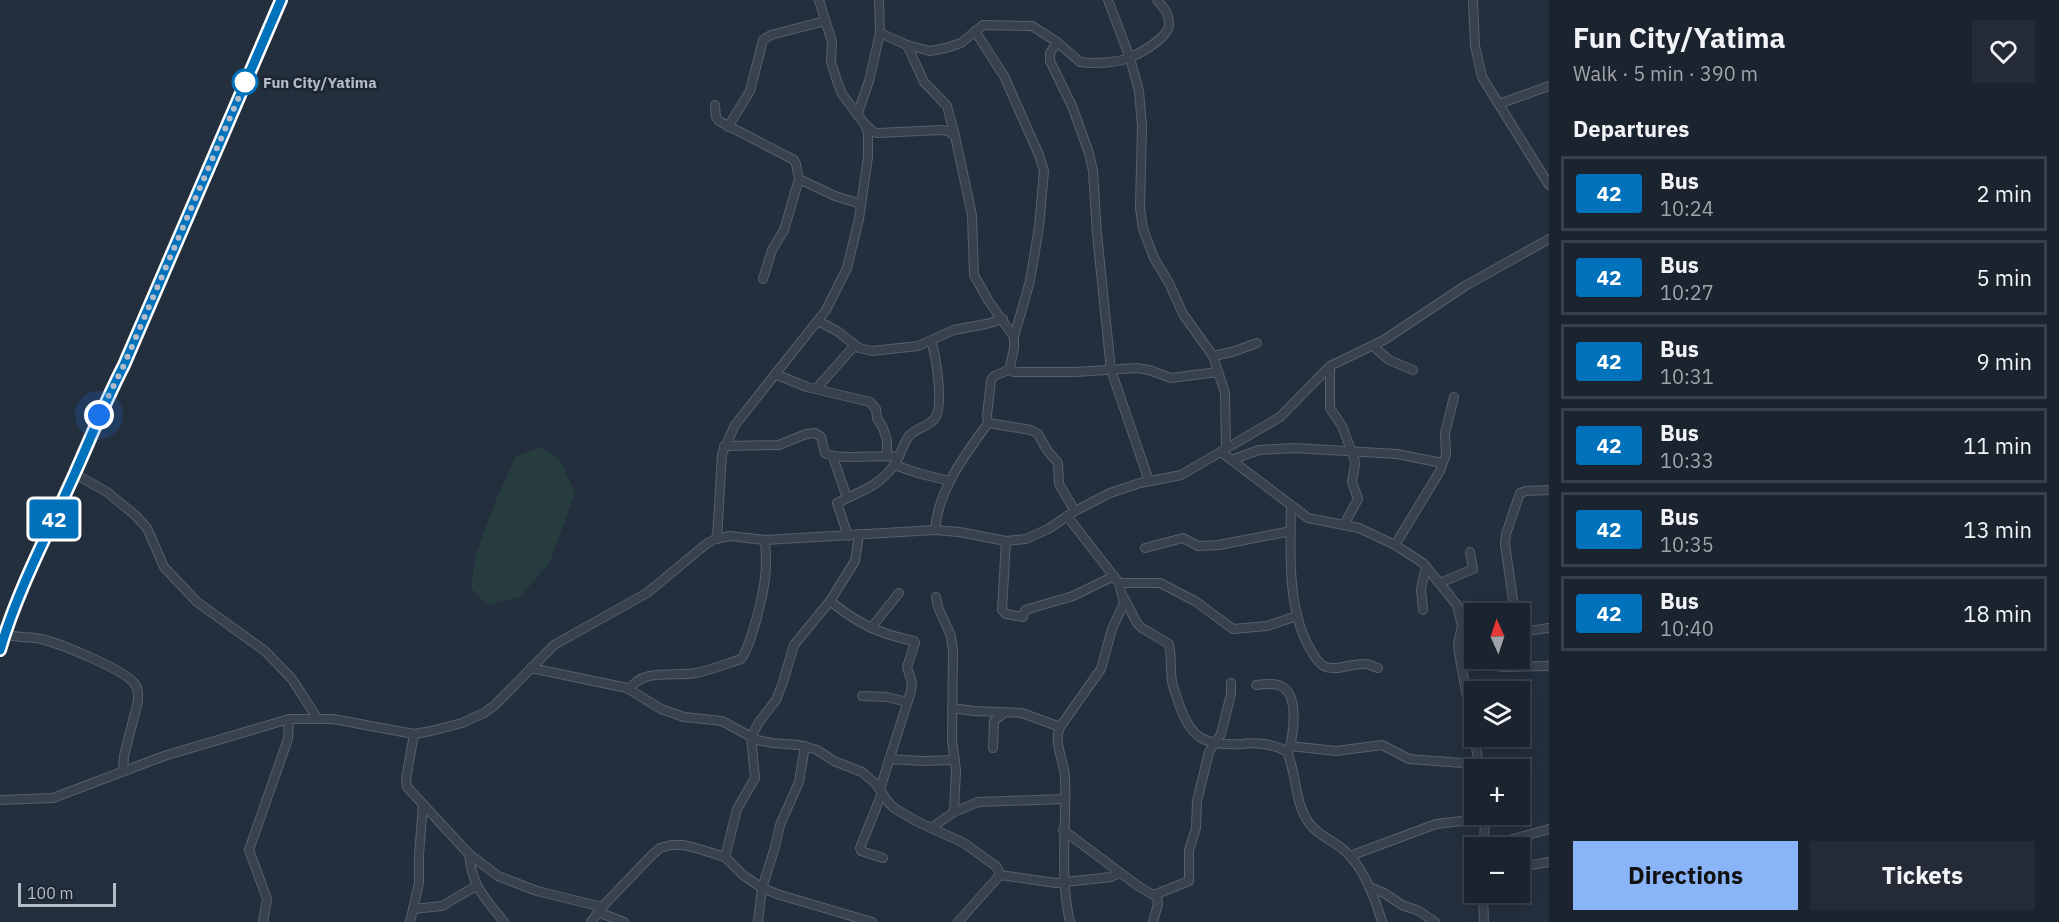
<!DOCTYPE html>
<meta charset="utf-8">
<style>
:root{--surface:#1b232e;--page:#242b36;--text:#f1f3f6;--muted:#a0a4aa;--line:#39404a;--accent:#8ab4f8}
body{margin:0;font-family:"IBM Plex Sans",sans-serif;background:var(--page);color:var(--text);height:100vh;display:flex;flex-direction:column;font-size:22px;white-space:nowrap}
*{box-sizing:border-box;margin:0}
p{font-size:20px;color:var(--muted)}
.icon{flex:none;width:33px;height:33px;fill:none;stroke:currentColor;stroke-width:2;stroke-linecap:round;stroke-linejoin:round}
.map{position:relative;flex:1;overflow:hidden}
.details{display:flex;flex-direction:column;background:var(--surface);width:510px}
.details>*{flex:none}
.badge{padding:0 12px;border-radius:4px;font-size:21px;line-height:39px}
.needle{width:39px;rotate:357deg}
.controls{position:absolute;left:1464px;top:603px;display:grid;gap:12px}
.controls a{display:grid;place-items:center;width:66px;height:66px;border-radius:0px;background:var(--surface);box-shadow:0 3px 15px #0003,0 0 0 2px var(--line);font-size:30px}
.scale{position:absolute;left:18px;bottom:15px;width:98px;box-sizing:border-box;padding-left:6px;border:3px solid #b4bcc9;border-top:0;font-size:16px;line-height:21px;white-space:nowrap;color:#b4bcc9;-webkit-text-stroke:4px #1d2633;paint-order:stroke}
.you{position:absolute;width:30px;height:30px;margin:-15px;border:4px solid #fff;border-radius:50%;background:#1a73e8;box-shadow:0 0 0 9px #1a73e833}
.map>.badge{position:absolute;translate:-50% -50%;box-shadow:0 0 0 3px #fff}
h2{padding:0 24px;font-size:22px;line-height:54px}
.round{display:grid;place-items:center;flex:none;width:63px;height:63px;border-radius:0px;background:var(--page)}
.headline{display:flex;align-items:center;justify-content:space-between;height:102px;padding:0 24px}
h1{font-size:28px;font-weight:700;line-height:45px}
.cta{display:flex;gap:12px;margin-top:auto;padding:12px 24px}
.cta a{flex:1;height:69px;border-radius:0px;background:var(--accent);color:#111;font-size:24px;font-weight:700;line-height:69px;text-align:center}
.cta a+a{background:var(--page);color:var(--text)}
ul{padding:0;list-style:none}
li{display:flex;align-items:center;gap:18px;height:75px;margin:0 12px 9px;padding:0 12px;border:3px solid var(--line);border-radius:0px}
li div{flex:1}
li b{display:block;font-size:22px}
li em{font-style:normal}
li .badge{min-width:66px;font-weight:700;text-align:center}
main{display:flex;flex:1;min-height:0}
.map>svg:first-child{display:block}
.green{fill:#263c3f}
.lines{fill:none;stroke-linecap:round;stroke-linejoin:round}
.minor-casing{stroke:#565f6c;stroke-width:10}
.secondary-casing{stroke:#565f6c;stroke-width:14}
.minor{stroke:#38414e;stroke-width:8}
.secondary{stroke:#465061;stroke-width:10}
.line-casing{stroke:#fff;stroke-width:14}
.line{stroke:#0072bc;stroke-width:9}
.walk{stroke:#b4bcc9;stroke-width:6;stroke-dasharray:0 10.8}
.stop-dot{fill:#fff;stroke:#0072bc;stroke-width:3}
.labels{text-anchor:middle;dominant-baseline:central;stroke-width:6;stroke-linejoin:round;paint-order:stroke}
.stop-label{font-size:15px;font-weight:bold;fill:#b4bcc9;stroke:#1d2633;text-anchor:start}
</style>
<main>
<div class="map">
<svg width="1549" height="922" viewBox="0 0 1549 922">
<rect width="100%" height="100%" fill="#242f3e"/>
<polygon class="green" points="541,447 560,460 575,492 550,562 520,597 487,605 471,588 476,554 495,502 516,456"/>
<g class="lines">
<defs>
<g id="minor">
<polyline points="1108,0 1130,58 1139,91 1142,126 1140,208 1143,229 1154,258 1169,283 1183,314 1213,356 1225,393 1226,448"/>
<polyline points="1473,0 1475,46 1482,77 1549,185"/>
<polyline points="975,31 1004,76 1039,155 1044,171 1039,227 1030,281 1014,337"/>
<path d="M880,33L907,45L930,51L946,48L961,43L983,25L1032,26L1057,42L1080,62C1094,64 1118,63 1131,57C1143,52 1168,37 1169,25C1170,14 1163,7 1157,0"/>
<polyline points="1057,42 1050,53 1050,61 1072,106 1089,153 1093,171 1097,234 1111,370 1149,481"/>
<polyline points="907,45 924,82 947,106 955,136"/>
<polyline points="1499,104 1549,86"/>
<polyline points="715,105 716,117 719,121 794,160 796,164 799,179 835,196 861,204"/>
<polyline points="857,115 869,81 880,33 879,0"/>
<polyline points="866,125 873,132 878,133 941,130 948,131 955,136 972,215 974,275 988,300 1014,337 1014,348 1010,367 1013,372 1075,372 1137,368 1149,370 1171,378 1218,372"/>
<polyline points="728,127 750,91 763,40 771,35 825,21"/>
<polyline points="763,279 772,250 784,230 799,179"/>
<polyline points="818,321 837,331 859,348 872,351 918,346 954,330 986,324 1003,319"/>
<polyline points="1373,346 1389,360 1413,370"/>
<polyline points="1213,356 1232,352 1257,343"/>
<polyline points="1330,366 1330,408 1342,426 1354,458 1355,464 1352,482 1358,499 1344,525"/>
<polyline points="775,374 807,387 870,402 876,409 877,418 883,428 887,440 887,455"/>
<polyline points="816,389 855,345"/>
<polyline points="988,423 1031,430 1038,434 1047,450 1058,463 1059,484 1075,511"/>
<path d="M724,446L779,445L806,434L815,433L821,437L825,453C838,461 880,454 899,457"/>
<polyline points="1221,452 1308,518 1359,528 1395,545 1423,563 1457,605 1462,626 1458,644 1459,653 1480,770"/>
<polyline points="833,457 847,498"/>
<polyline points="1231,460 1259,450 1294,448 1397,454 1442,463"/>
<polyline points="894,465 921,474 950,481"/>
<polyline points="75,474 107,492 135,515 147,528 164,567 197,602 265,651 292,679 317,718"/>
<path d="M1291,506C1290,552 1287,613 1312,652C1315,657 1318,663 1324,666C1336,672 1352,663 1365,664C1370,664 1374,667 1378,668"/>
<path d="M1067,516L1119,583L1124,603L1112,629L1101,669L1060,727C1053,743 1064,760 1065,777C1067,825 1059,874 1070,922"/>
<path d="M935,530C938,490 965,455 988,423L987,416L991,380L994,376L1011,369"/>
<path d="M859,534L855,561L830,601C857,623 879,634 914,641L915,643L907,667L912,683L911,691L880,789"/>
<path d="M848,536L837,503C859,492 880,486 894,465C901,456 902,445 909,436C915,428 929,427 935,418C944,406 936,355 931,341"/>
<polyline points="717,539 722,454 735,425 826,310 847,268 859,219 868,157 868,133 864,123 842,94 837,81 831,62 832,42 819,0"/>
<polyline points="1006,541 1002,610 1006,614 1023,617 1025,610 1073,596 1114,576"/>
<polyline points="1395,545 1440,471 1446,454 1445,433 1454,397"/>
<polyline points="1145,548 1183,538 1198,546 1219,545 1291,531"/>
<polyline points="1119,583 1160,583 1195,601 1233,629 1267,626 1297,616"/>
<polyline points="1440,583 1473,569 1470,552"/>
<polyline points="936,597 938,607 951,636 953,651 952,740 956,770 954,812"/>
<path d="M1124,598L1137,623L1142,628L1169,644C1172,657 1170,669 1172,681C1173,689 1177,696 1179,704C1191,739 1205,746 1242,744C1255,742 1275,744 1287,752C1297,774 1294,802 1309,823C1318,836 1335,841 1346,852C1363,867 1376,900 1382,922"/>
<polyline points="1423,610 1421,589 1426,567"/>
<polyline points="1515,614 1505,544 1506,534 1520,493 1526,491 1549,490"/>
<polyline points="871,628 899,593"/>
<polyline points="1462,630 1474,630"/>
<path d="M0,631C10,639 29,636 41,639C59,643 123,669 134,683C139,688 138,695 138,701L124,756L123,770"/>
<polyline points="1520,632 1549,628"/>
<polyline points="1461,663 1505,667 1549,666"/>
<polyline points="531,668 627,688 661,709 684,717 722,721 757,740 772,743 799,745 817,750 834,761 862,772 875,783 889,803 894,808 916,821 964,843 997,867 1000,875 958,922"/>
<path d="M1256,685C1265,684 1277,682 1284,688C1299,699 1293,735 1289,751"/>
<path d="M630,689C642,668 675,677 696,673C711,670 726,664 741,659C751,646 763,596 765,578C767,565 766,553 765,540"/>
<polyline points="862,696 887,697 907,702"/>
<polyline points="952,708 974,711 1022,713 1060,727"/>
<polyline points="414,734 406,779 407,787 469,854 498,876 537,891 602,907"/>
<polyline points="1290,746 1336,751 1382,745 1409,759 1462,763 1479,767"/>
<polyline points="993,748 994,721 1004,713"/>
<polyline points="889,759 922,761 955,760"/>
<polyline points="882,793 860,848 861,851 883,858"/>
<polyline points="0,800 53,798 164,756 289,719 333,719 414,734 431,731 462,723 484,713 495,705 554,645 647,593 705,545 715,539 730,536 765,540 935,530 959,532 1006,541 1026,539 1048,529 1075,511 1110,493 1140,483 1181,475 1280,417 1330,366 1384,340 1465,286 1549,239"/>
<polyline points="931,828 954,812 978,802 1065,799"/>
<polyline points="1063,830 1138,886 1157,897 1158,904 1153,922"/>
<polyline points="1484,847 1549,829"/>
<polyline points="1484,848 1485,814"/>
<path d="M469,854C472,887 485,898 504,922"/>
<polyline points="1350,856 1436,824 1486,818"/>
<polyline points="725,857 737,809 755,778 751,737 759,722 776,700 783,682 794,645 830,601"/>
<polyline points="1520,867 1549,862"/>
<polyline points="1000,875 1056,883 1111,877 1120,873"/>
<polyline points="1369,887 1384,893 1402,905 1419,911 1435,922"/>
<polyline points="1483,892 1484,922"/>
<polyline points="1154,895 1189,881 1189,850 1196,828 1197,801 1209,752 1221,734 1231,694 1231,683"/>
<polyline points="413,909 442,906 476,886"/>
<polyline points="598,912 624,922"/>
<polyline points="263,922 267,899 249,850 288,739 289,719"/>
<polyline points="410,922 419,883 419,855 423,805"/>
<polyline points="591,922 602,907 652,855 660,848 671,845 684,845 699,849 725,857 743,875 762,888 780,895 872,922"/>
<polyline points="758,922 762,888 775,847 780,825 799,782 805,746"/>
</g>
<path id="secondary" d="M0,650C18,590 47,534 73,477C91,440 105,401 124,365L281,0"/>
</defs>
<use href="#minor" class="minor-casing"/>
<use href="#secondary" class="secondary-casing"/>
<use href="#minor" class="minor"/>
<use href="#secondary" class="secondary"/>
</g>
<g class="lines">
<defs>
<path id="line" d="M0,650C18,588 49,532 75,473C91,437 106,400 124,365L281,0"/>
</defs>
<use href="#line" class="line-casing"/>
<use href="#line" class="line"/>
<polyline class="walk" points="99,415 124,365 250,71 245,82"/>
</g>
<circle class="stop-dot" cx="245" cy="82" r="12"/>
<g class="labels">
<g class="stop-label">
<text x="263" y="82">Fun City/Yatima</text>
</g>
</g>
</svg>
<div class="controls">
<a><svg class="needle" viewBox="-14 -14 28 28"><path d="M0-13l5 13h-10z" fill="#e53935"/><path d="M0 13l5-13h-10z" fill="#a0a4aa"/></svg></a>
<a><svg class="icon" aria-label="layers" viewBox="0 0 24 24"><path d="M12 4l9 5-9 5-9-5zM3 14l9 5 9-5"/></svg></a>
<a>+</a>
<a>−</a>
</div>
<div class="scale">100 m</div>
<div class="you" style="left:99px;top:415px"></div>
<b class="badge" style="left:54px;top:519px;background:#0072bc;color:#fff">42</b>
</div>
<section class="details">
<div class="headline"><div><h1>Fun City/Yatima</h1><p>Walk · 5 min · 390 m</p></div><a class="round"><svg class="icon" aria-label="heart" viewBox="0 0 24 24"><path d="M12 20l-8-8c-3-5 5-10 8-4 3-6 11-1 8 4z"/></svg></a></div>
<h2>Departures</h2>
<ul>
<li><span class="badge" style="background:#0072bc;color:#fff">42</span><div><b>Bus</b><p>10:24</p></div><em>2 min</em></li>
<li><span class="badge" style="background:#0072bc;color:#fff">42</span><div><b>Bus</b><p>10:27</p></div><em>5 min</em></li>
<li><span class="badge" style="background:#0072bc;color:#fff">42</span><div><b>Bus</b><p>10:31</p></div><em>9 min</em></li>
<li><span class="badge" style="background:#0072bc;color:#fff">42</span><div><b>Bus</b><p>10:33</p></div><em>11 min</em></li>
<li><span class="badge" style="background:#0072bc;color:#fff">42</span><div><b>Bus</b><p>10:35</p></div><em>13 min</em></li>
<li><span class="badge" style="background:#0072bc;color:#fff">42</span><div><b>Bus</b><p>10:40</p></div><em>18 min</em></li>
</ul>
<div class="cta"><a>Directions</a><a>Tickets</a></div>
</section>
</main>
